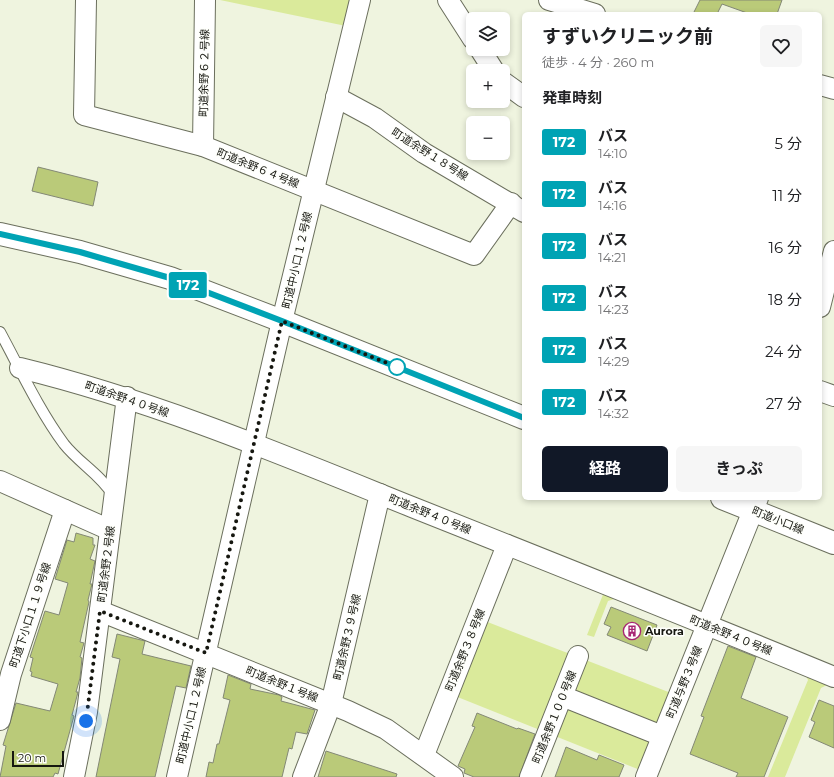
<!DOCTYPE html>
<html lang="ja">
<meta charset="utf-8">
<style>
:root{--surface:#fff;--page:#f6f6f6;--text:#202124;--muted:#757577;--accent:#111827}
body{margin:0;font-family:Montserrat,"Noto Sans JP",sans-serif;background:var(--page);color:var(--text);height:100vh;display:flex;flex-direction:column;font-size:15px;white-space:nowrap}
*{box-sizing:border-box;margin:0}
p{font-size:13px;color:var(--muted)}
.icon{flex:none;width:22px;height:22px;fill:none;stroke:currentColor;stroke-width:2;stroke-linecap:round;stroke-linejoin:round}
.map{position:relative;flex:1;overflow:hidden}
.panel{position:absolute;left:522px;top:12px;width:300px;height:488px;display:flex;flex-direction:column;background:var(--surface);border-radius:6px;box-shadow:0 2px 6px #0003}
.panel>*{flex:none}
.badge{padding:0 8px;border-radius:3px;font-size:14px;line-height:26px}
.buttons{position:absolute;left:466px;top:12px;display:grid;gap:8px}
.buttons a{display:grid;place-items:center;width:44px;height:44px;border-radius:6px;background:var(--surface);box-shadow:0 2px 6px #0003;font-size:20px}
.scale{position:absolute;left:12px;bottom:10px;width:52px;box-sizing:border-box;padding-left:4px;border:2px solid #161710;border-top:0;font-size:11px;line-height:14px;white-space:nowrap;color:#161710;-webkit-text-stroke:3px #fefffb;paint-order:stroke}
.you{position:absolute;width:20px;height:20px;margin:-10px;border:3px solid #fff;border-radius:50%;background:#1a73e8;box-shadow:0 0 0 6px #1a73e833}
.map>.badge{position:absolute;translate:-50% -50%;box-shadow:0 0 0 2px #fff}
h2{padding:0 20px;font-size:15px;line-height:36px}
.round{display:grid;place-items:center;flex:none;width:42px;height:42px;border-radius:6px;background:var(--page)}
.summary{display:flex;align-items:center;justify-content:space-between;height:68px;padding:0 20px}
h1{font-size:19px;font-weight:700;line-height:30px}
.button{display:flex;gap:8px;margin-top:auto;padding:8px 20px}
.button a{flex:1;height:46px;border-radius:6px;background:var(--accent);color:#fff;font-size:16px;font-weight:700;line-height:46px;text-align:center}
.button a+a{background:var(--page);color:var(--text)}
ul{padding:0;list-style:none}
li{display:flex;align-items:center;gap:12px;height:52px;padding:0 20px}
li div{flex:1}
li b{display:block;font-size:15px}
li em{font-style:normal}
li .badge{min-width:44px;font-weight:700;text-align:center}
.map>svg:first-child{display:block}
.green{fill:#daea9b}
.building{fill:#baca79;stroke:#838875}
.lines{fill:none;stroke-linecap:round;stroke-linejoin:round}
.service-casing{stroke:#6b6f5d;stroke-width:12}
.minor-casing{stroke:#6b6f5d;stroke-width:22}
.tertiary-casing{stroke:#6b6f5d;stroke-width:24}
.service{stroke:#fff;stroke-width:10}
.minor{stroke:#fff;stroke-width:20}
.tertiary{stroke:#fff;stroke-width:22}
.line-casing{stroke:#fff;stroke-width:9}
.line{stroke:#00a3b4;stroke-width:6}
.walk{stroke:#161710;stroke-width:4;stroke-dasharray:0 7.2}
.stop-dot{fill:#fff;stroke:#00a3b4;stroke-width:2}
.labels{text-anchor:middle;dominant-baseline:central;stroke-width:3;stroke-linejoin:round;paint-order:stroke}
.street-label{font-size:11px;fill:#161710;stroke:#fefffb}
.poi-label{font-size:11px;font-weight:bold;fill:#161710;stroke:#fefffb;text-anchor:start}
</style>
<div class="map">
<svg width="834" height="777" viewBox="0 0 834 777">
<rect width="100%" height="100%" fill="#eff4df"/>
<g class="green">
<polygon points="220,0 352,0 346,26"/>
<polygon points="604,592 617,598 608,601 594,637 587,635"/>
<polygon points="485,621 671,693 640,770 455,696"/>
<polygon points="804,672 831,683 821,688 785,777 768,777 808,680"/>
</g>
<g class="building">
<polygon points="700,0 782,0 777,14 750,14 722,4 717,14 693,14"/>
<polygon points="38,167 98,182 93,206 32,191"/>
<polygon points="76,533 93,538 93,545 95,545 90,559 95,561 90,584 92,584 88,600 89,602 80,642 84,643 80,657 82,658 80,678 76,692 78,692 77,696 72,715 74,716 58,774 55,773 53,777 0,777 6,746 3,745 16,703 50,711 58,684 31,676 32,672 30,671 33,658 30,657 45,611 59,615 68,583 55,579 67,540 74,542"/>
<polygon points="611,607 657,625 647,651 607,635 611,627 604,624"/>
<polygon points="117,634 145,641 142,654 191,666 186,688 176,686 155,777 96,777 120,659 112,657"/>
<polygon points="728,646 756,657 741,698 788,717 764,777 736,777 738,773 690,754 704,717 701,716"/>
<polygon points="228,675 251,684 250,689 279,695 282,697 281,701 315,710 307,734 296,732 292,749 289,748 282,777 206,777 209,762 213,763 217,744 219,744 230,700 223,698"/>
<polygon points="819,700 834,706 834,748 809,737 815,722 811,720"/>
<polygon points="477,713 517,729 518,728 535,734 519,777 474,777 464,773 465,769 458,766 475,727 472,726"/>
<polygon points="566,747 597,760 599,755 624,765 619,777 555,777"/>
<polygon points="326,751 397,774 396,777 318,777"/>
</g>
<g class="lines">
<defs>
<path id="service" d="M0,332C20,369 39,410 64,444C79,463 100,474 113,495"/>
<g id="minor">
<polyline points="86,0 84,115 203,146 474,255 511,203"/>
<polyline points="448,0 473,39"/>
<polyline points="549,0 595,14"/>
<polyline points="480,49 494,71"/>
<polyline points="503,82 524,97"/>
<polyline points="820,85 834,89"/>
<polyline points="336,97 375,118 424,153 524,212"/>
<polyline points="203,146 205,0"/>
<polyline points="820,307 834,251"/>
<path d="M20,368C155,401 283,455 412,507C553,563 694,619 834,677"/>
<polyline points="820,391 834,396"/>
<polyline points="0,481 110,530"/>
<polyline points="100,611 348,711 386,729 453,777"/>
<polyline points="562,696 662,736"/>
<polyline points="0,720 11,674 65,510"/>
<polyline points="424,755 507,545"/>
<polyline points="74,777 87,712 127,397"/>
<polyline points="177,777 282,321 360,0"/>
<polyline points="303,777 331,704 380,494"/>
<polyline points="530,777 578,656"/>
<polyline points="646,777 758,498"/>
</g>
<g id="tertiary">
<polyline points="0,234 80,252 170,278 282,321 524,418"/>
<polyline points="722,498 834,543"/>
</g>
</defs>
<use href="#service" class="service-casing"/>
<use href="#minor" class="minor-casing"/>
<use href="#tertiary" class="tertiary-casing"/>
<use href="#service" class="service"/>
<use href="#minor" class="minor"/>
<use href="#tertiary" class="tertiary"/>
</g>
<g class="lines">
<defs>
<polyline id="line" points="0,234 80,252 170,278 282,321 524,418"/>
</defs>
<use href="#line" class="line-casing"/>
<use href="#line" class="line"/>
<polyline class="walk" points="86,721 100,611 206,653 282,321 397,367"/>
</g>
<defs>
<symbol id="building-ring" viewBox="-11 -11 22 22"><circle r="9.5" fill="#fefffb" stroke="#a72674" stroke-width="1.5"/><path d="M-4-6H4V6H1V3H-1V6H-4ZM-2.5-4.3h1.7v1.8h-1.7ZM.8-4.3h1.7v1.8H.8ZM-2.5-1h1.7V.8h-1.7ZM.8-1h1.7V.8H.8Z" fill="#a72674"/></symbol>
</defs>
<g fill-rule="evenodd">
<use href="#building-ring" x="622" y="621" width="20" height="20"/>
</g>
<circle class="stop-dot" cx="397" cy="367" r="8"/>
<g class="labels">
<g class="street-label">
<text transform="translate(204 73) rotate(-89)">町道余野６２号線</text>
<text transform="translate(430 154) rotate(32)">町道余野１８号線</text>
<text transform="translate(258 168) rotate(22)">町道余野６４号線</text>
<text transform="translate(297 260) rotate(-77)">町道中小口１２号線</text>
<text transform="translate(127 399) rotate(19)">町道余野４０号線</text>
<text transform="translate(430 514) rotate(22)">町道余野４０号線</text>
<text transform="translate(778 520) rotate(22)">町道小口線</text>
<text transform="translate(106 564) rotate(-83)">町道余野２号線</text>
<text transform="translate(30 615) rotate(-72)">町道下小口１１９号線</text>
<text transform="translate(731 635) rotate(22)">町道余野４０号線</text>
<text transform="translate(347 637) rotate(-77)">町道余野３９号線</text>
<text transform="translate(465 650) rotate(-68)">町道余野３８号線</text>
<text transform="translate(684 682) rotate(-68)">町道与野３号線</text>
<text transform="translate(282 684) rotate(22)">町道余野１号線</text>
<text transform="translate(191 715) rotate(-77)">町道中小口１２号線</text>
<text transform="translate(554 717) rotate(-68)">町道余野１００号線</text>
</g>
<g class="poi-label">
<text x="645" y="631">Aurora</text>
</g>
</g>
</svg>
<div class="buttons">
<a><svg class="icon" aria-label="layers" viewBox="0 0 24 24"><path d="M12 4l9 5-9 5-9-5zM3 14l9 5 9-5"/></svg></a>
<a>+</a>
<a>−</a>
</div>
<div class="scale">20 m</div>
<div class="you" style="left:86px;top:721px"></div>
<b class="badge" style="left:188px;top:285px;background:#00a3b4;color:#fff">172</b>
<section class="panel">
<div class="summary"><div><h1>すずいクリニック前</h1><p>徒歩 · 4 分 · 260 m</p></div><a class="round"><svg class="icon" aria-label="heart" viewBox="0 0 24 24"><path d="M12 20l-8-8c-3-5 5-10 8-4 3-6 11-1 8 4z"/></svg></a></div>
<h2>発車時刻</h2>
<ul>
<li><span class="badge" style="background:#00a3b4;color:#fff">172</span><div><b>バス</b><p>14:10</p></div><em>5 分</em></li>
<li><span class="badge" style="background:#00a3b4;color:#fff">172</span><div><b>バス</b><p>14:16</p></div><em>11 分</em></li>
<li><span class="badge" style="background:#00a3b4;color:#fff">172</span><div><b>バス</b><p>14:21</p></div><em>16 分</em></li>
<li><span class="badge" style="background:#00a3b4;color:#fff">172</span><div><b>バス</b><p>14:23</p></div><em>18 分</em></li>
<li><span class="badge" style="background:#00a3b4;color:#fff">172</span><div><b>バス</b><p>14:29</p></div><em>24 分</em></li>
<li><span class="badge" style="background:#00a3b4;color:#fff">172</span><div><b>バス</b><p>14:32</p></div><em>27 分</em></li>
</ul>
<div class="button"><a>経路</a><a>きっぷ</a></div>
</section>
</div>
